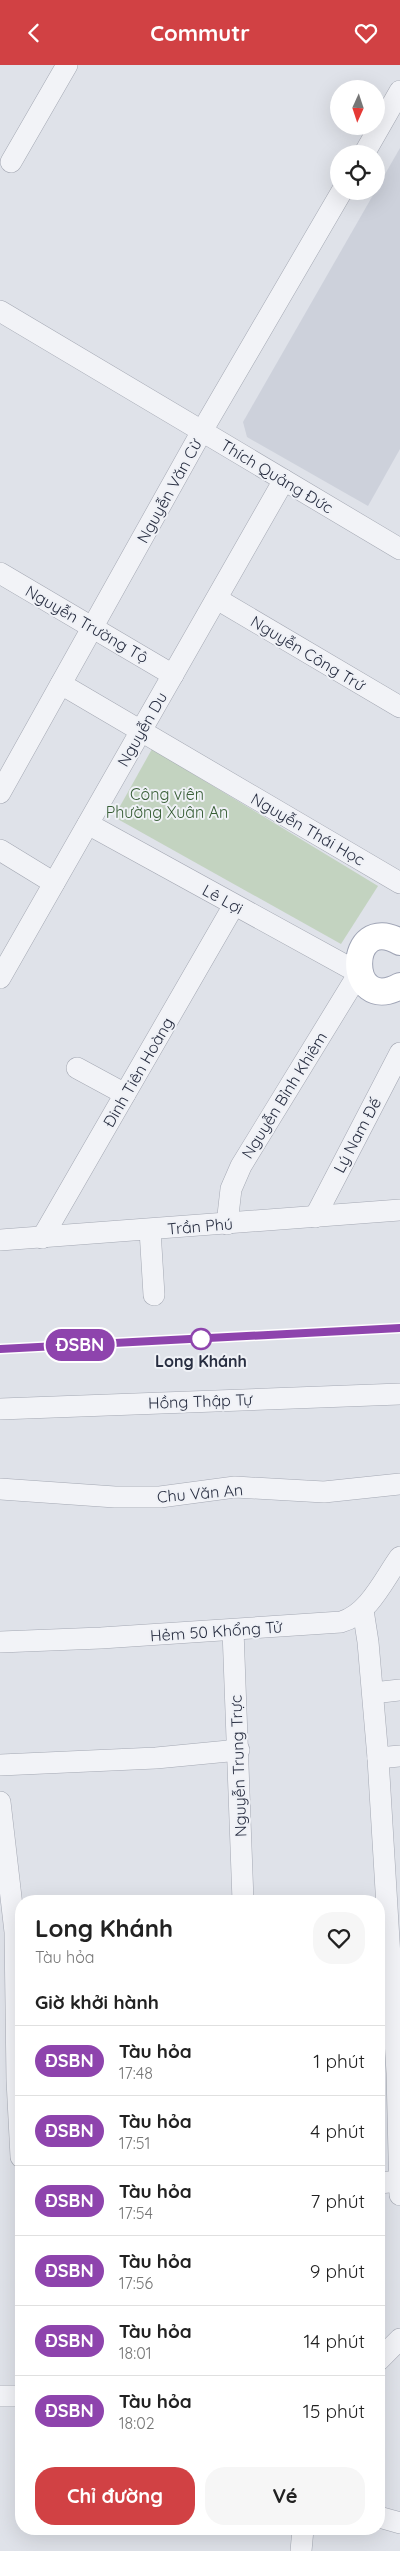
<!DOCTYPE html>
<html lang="vi">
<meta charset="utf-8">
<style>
:root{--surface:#fff;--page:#f6f6f6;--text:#222;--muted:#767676;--line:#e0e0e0;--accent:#d14144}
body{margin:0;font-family:Quicksand,sans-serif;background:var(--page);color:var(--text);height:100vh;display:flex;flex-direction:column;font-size:19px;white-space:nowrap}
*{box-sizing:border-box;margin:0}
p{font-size:16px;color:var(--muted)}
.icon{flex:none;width:28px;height:28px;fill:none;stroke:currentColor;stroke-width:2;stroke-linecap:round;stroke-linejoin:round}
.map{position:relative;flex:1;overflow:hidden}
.drawer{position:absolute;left:15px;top:1830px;width:370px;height:640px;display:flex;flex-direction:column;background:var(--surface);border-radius:20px;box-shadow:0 5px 20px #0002}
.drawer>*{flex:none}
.badge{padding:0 10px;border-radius:16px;font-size:18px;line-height:32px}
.needle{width:32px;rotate:183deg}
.tools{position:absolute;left:330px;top:15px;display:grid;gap:10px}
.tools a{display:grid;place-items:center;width:55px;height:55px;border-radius:50%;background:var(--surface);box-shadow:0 5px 20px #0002;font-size:25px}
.map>.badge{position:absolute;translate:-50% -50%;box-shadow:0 0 0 2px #fff}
h2{padding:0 20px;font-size:19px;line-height:45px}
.round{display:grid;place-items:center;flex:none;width:52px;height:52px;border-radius:20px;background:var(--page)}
.headline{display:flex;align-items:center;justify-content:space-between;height:85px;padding:0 20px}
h1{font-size:24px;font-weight:800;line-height:38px}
.action{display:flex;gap:10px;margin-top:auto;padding:10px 20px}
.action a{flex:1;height:58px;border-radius:20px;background:var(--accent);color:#fff;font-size:20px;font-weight:800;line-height:58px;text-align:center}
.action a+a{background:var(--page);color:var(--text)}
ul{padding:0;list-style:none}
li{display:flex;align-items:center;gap:15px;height:70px;padding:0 20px;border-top:1px solid var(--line)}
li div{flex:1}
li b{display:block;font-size:19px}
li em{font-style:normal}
li .badge{min-width:55px;font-weight:700;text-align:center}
header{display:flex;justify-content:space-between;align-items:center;height:65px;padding:0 20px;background:var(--accent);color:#fff;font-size:22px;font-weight:800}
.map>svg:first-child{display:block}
.built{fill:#cdd1db}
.green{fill:#c3d3c0}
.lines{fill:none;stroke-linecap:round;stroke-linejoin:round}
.minor-casing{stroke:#a4a8b3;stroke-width:22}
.major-casing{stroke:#9fa4b5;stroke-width:28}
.minor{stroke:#f2f3f7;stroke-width:21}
.major{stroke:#fff;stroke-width:26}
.rail-casing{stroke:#797f93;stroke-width:5.5}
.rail{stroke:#eff1f6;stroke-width:4;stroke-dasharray:11;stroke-linecap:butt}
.line-casing{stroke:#fff;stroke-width:11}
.line{stroke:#8e44ad;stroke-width:8}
.stop-dot{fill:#fff;stroke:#8e44ad;stroke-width:2.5}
.labels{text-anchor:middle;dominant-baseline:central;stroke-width:4;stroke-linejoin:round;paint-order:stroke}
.street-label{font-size:16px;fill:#282e41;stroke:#eff1f6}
.park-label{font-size:16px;fill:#375d35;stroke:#eff1f6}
.stop-label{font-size:16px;font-weight:bold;fill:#282e41;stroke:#eff1f6}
</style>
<header><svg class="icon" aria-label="back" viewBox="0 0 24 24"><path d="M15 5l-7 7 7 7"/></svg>Commutr<svg class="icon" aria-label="heart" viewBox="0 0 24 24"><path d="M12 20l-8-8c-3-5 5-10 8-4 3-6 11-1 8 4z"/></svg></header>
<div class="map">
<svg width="400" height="2486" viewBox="0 0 400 2486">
<rect width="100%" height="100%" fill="#dfe2e9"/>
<polygon class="built" points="400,83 400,384 368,441 247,372 243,357"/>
<polygon class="green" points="152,684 378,821 341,879 114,752"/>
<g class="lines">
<defs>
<g id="minor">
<polyline points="364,89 400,26"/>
<polyline points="11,97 67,0"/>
<polyline points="0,246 400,484"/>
<polyline points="0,508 173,610"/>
<polyline points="217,534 400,642"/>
<polyline points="61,619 400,818"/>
<polyline points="0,728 202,366 342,126"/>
<polyline points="88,759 359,908 241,1101 231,1124 227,1159"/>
<polyline points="0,785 54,818"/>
<polyline points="0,913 284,415"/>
<polyline points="77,1003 125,1029"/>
<polyline points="315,1152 400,988"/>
<polyline points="150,1165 154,1230"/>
<polyline points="42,1173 234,840"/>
<polyline points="0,1175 400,1145"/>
<polyline points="0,1344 400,1329"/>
<polyline points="0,1424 115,1432 160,1432 235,1422 324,1427 400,1419"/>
<polyline points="363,1545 368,1577 378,1693 397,2008 400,2130"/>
<polyline points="233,1565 243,1836"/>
<path d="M0,1577L101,1573L341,1557C369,1549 384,1514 400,1492"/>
<polyline points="373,1628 400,1625"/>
<polyline points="378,1693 400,1691"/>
<polyline points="0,1700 156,1693 239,1685"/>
<polyline points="0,1737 15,1867 17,2015 21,2092"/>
<polyline points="379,2118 399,2116"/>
<polyline points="379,2295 400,2274"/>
<polyline points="0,2331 21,2331"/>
<polyline points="379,2452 400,2458"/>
<polyline points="301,2486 303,2464"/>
</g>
<path id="major" d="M400,877C346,846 345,951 400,921"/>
</defs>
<use href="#minor" class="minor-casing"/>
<use href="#major" class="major-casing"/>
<use href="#minor" class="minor"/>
<use href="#major" class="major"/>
<defs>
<polyline id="rail" points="0,1284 400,1263"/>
</defs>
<use href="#rail" class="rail-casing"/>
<use href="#rail" class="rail"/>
</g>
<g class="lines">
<defs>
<polyline id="line" points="0,1284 400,1263"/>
</defs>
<use href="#line" class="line-casing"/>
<use href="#line" class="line"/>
</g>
<circle class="stop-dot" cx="201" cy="1274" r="10"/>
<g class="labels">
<g class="street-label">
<text transform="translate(277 411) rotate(31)">Thích Quảng Đức</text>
<text transform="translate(169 426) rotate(-61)">Nguyễn Văn Cừ</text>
<text transform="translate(87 559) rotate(30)">Nguyễn Trường Tộ</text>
<text transform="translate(308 588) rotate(31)">Nguyễn Công Trứ</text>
<text transform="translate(142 664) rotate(-60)">Nguyễn Du</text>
<text transform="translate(308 764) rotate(30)">Nguyễn Thái Học</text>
<text transform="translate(223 834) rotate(29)">Lê Lợi</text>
<text transform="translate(138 1007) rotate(-60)">Đinh Tiên Hoàng</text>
<text transform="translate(284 1030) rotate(-58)">Nguyễn Bỉnh Khiêm</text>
<text transform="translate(357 1070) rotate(-62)">Lý Nam Đế</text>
<text transform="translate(200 1161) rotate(-5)">Trần Phú</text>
<text transform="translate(200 1336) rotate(-2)">Hồng Thập Tự</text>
<text transform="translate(200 1428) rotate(-5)">Chu Văn An</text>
<text transform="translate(216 1566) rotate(-4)">Hẻm 50 Khổng Tử</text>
<text transform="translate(238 1701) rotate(-92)">Nguyễn Trung Trực</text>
</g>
<g class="park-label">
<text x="167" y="729">Công viên<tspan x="167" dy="18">Phường Xuân An</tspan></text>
</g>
<g class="stop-label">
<text x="201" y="1296">Long Khánh</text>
</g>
</g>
</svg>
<div class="tools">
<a><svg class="needle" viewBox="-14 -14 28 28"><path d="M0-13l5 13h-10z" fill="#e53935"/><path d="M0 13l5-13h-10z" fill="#767676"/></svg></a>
<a><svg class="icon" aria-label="locate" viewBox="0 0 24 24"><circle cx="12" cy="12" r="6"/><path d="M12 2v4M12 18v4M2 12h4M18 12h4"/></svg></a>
</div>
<b class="badge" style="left:80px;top:1280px;background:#8e44ad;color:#fff">ĐSBN</b>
<section class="drawer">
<div class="headline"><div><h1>Long Khánh</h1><p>Tàu hỏa</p></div><a class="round"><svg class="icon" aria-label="heart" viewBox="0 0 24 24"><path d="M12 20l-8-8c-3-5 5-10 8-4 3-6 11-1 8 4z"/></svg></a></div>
<h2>Giờ khởi hành</h2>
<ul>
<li><span class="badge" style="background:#8e44ad;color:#fff">ĐSBN</span><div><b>Tàu hỏa</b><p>17:48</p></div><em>1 phút</em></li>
<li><span class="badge" style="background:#8e44ad;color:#fff">ĐSBN</span><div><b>Tàu hỏa</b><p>17:51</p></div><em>4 phút</em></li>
<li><span class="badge" style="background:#8e44ad;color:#fff">ĐSBN</span><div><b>Tàu hỏa</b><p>17:54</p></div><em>7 phút</em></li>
<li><span class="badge" style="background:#8e44ad;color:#fff">ĐSBN</span><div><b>Tàu hỏa</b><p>17:56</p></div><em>9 phút</em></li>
<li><span class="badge" style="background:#8e44ad;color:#fff">ĐSBN</span><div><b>Tàu hỏa</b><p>18:01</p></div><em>14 phút</em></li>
<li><span class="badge" style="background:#8e44ad;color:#fff">ĐSBN</span><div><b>Tàu hỏa</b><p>18:02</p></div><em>15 phút</em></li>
</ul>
<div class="action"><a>Chỉ đường</a><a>Vé</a></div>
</section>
</div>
